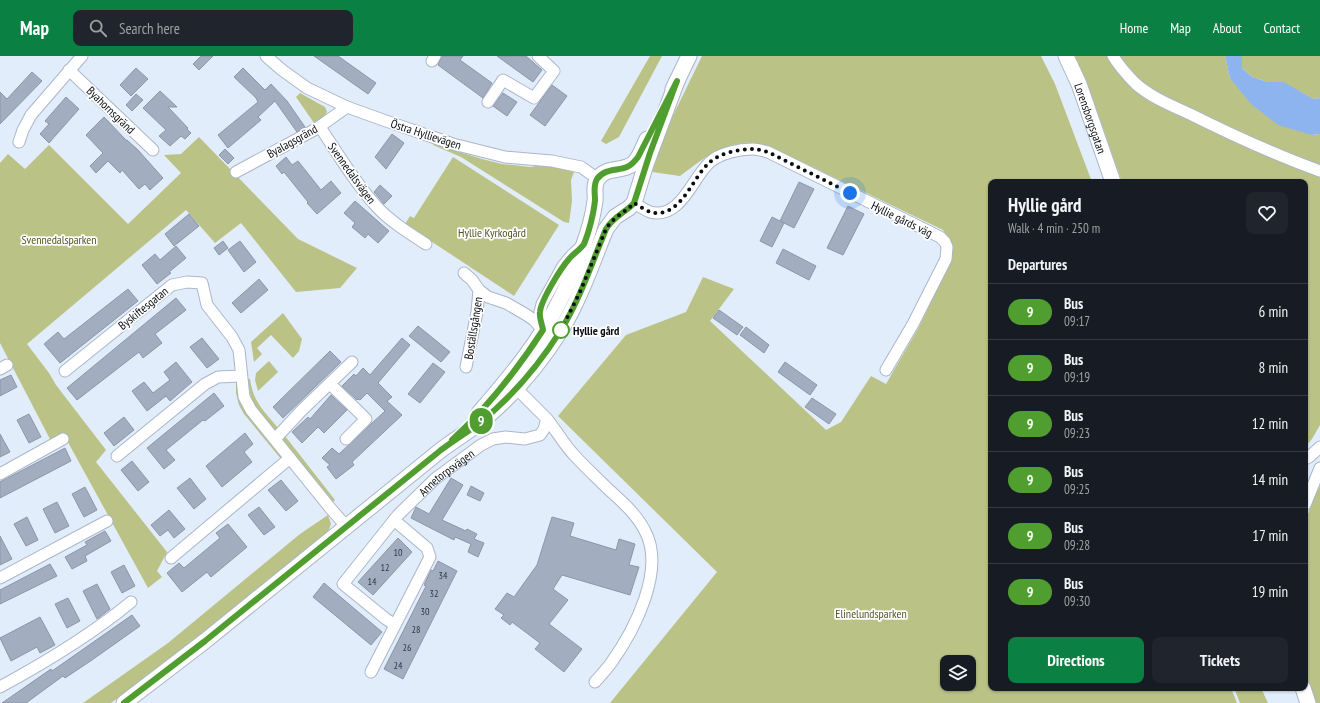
<!DOCTYPE html>
<meta charset="utf-8">
<style>
:root{--surface:#171b24;--page:#20242c;--text:#f1f3f6;--muted:#9ea1a6;--line:#363941;--accent:#0b8043}
body{margin:0;font-family:"PT Sans Narrow",sans-serif;background:var(--page);color:var(--text);height:100vh;display:flex;flex-direction:column;font-size:15px;white-space:nowrap}
*{box-sizing:border-box;margin:0}
p{font-size:13px;color:var(--muted)}
.icon{flex:none;width:22px;height:22px;fill:none;stroke:currentColor;stroke-width:2;stroke-linecap:round;stroke-linejoin:round}
.map{position:relative;flex:1;overflow:hidden}
.sheet{position:absolute;left:988px;top:123px;width:320px;height:512px;display:flex;flex-direction:column;background:var(--surface);border-radius:8px;box-shadow:0 1px 3px #0004}
.sheet>*{flex:none}
.badge{padding:0 8px;border-radius:13px;font-size:14px;line-height:26px}
.buttons{position:absolute;left:940px;top:599px;display:grid;gap:8px}
.buttons a{display:grid;place-items:center;width:36px;height:36px;border-radius:8px;background:var(--surface);box-shadow:0 1px 3px #0004;font-size:20px}
.you{position:absolute;width:20px;height:20px;margin:-10px;border:3px solid #fff;border-radius:50%;background:#1a73e8;box-shadow:0 0 0 6px #1a73e833}
.map>.badge{position:absolute;translate:-50% -50%;box-shadow:0 0 0 2px #fff}
h2{padding:0 20px;font-size:15px;line-height:36px}
.round{display:grid;place-items:center;flex:none;width:42px;height:42px;border-radius:8px;background:var(--page)}
.summary{display:flex;align-items:center;justify-content:space-between;height:68px;padding:0 20px}
h1{font-size:19px;font-weight:700;line-height:30px}
.button{display:flex;gap:8px;margin-top:auto;padding:8px 20px}
.button a{flex:1;height:46px;border-radius:8px;background:var(--accent);color:#fff;font-size:16px;font-weight:700;line-height:46px;text-align:center}
.button a+a{background:var(--page);color:var(--text)}
ul{padding:0;list-style:none}
li{display:flex;align-items:center;gap:12px;height:56px;padding:0 20px;border-top:1px solid var(--line)}
li div{flex:1}
li b{display:block;font-size:15px}
li em{font-style:normal}
li .badge{min-width:44px;font-weight:700;text-align:center}
header{display:flex;align-items:center;gap:24px;box-sizing:border-box;height:56px;padding:0 20px;background:var(--accent);color:#fff}
header strong{font-size:19px}
nav{display:flex;gap:22px;margin-inline-start:auto;font-size:14px}
.search{width:280px;height:36px;background:var(--page);display:flex;align-items:center;gap:10px;box-sizing:border-box;padding:0 14px;border-radius:8px;color:var(--muted);font-size:15px}
.map>svg:first-child{display:block}
.green{fill:#bac286;fill-rule:evenodd}
.water{fill:#8eb4f0}
.building{fill:#a2aec0;stroke:#8b96a8}
.lines{fill:none;stroke-linecap:round;stroke-linejoin:round}
.minor-casing{stroke:#aab6c9;stroke-width:13}
.major-casing{stroke:#aab6c9;stroke-width:17}
.minor{stroke:#fff;stroke-width:11}
.major{stroke:#fff;stroke-width:15}
.line-casing{stroke:#fff;stroke-width:9}
.line{stroke:#509e2f;stroke-width:6}
.walk{stroke:#090d13;stroke-width:4;stroke-dasharray:0 7.2}
.stop-dot{fill:#fff;stroke:#509e2f;stroke-width:2}
.labels{text-anchor:middle;dominant-baseline:central;stroke-width:3.5;stroke-linejoin:round;paint-order:stroke}
.number-label{font-size:10px;fill:#2f353e}
.street-label{font-size:12px;fill:#090d13;stroke:#fff}
.park-label{font-size:12px;fill:#515721;stroke:#fff}
.stop-label{font-size:12px;font-weight:bold;fill:#090d13;stroke:#fff;text-anchor:start}
</style>
<header>
<strong>Map</strong>
<div class="search"><svg class="icon" aria-label="search" viewBox="0 0 24 24"><circle cx="10" cy="10" r="6"/><path d="M15 15l6 6"/></svg>Search here</div>
<nav><a>Home</a><a>Map</a><a>About</a><a>Contact</a></nav>
</header>
<div class="map">
<svg width="1320" height="647" viewBox="0 0 1320 647">
<rect width="100%" height="100%" fill="#e2edfc"/>
<g class="green">
<polygon points="650,0 662,0 619,81 606,88 601,85"/>
<path d="M702,0H1041L1055,28L1092,126H991V632H1231L1237,647H610L717,516L558,360L626,279L686,256L703,221L734,233L710,265L826,374L841,366L871,320L886,328L919,271L952,202V189L943,174L769,90C762,89 752,86 744,87C718,90 700,105 680,120L652,116L666,74ZM947,606H969V628H947Z"/>
<polygon points="1075,0 1225,0 1230,22 1312,79 1320,78 1320,369 1312,383 1305,391 1305,126 1122,126 1091,38"/>
<polygon points="1242,0 1320,0 1320,42 1313,43 1284,27 1268,26 1252,21 1242,12"/>
<polygon points="300,37 325,51 327,56 323,62 314,67 296,41"/>
<polygon points="199,81 298,183 357,212 340,232 296,236 241,167 215,187 186,154 27,288 49,317 56,329 106,394 96,406 167,496 157,515 162,521 148,532 64,379 51,385 0,287 0,107 8,98 25,113 49,89 128,168 181,117 164,99 181,98"/>
<polygon points="433,88 482,103 502,108 531,111 545,108 574,116 571,124 572,145 569,167 564,166 461,101 433,89"/>
<polygon points="453,101 559,169 514,240 405,168 410,160 414,162"/>
<polygon points="283,257 302,283 299,295 293,302 271,279 257,292 262,298 254,306 251,286"/>
<polygon points="269,305 278,316 258,335 255,324 256,317"/>
<path d="M247,323H250C253,346 264,355 279,373L277,375L274,374C258,355 251,349 247,323Z"/>
<polygon points="236,326 239,327 282,401 281,403 244,358 239,349 236,337"/>
<polygon points="285,380 335,444 333,446 282,383"/>
<polygon points="1320,430 1320,647 1316,647 1305,621 1305,466 1316,437"/>
<polygon points="328,459 331,468 328,476 199,582 111,647 83,647 168,587 300,478"/>
<polygon points="1234,632 1261,632 1268,647 1240,647"/>
</g>
<polygon class="water" points="1225,0 1242,0 1242,12 1252,21 1268,26 1284,26 1313,43 1320,42 1320,78 1312,79 1278,69 1251,48 1230,22"/>
<g class="building">
<polygon points="201,0 213,0 199,14 193,8"/>
<polygon points="314,0 338,0 376,27 368,38"/>
<polygon points="442,0 463,0 460,4 492,27 483,42 438,9"/>
<polygon points="497,0 526,0 542,14 533,26"/>
<polygon points="136,12 148,23 131,40 120,29"/>
<polygon points="243,12 265,34 271,28 287,45 305,71 297,76 275,45 258,61 261,64 228,92 218,79 258,46 256,42 234,21"/>
<polygon points="32,16 42,25 0,68 0,36 7,43"/>
<polygon points="552,29 567,40 545,70 530,59"/>
<polygon points="160,35 177,51 168,51 188,72 187,73 191,77 185,83 181,80 170,90 159,80 166,74 143,52"/>
<polygon points="503,37 517,46 507,60 493,50"/>
<polygon points="136,38 143,44 132,55 126,49"/>
<polygon points="66,41 79,53 49,87 40,78 49,68 45,65"/>
<polygon points="104,61 127,85 127,84 138,94 163,122 150,134 145,128 139,133 122,114 120,117 108,105 96,117 90,110 103,97 86,79"/>
<polygon points="392,78 404,87 386,113 375,101"/>
<polygon points="225,93 234,102 228,108 219,99"/>
<polygon points="286,101 292,109 298,105 321,134 331,125 341,137 317,158 307,147 308,146 284,116 282,118 276,110"/>
<polygon points="799,126 814,133 794,172 780,165"/>
<polygon points="380,129 392,140 384,148 374,136"/>
<polygon points="355,145 389,175 378,187 368,178 365,182 352,171 355,167 344,157"/>
<polygon points="848,150 864,158 843,199 827,192"/>
<polygon points="189,158 199,170 174,190 165,178"/>
<polygon points="772,161 784,167 772,191 760,185"/>
<polygon points="223,185 228,192 219,199 214,192"/>
<polygon points="240,185 256,206 244,216 228,194"/>
<polygon points="176,190 186,202 169,216 171,217 157,228 142,209 155,198 160,204"/>
<polygon points="783,193 816,210 809,224 776,207"/>
<polygon points="259,223 268,234 241,257 232,247"/>
<polygon points="128,233 138,245 60,307 44,288 58,276 64,283"/>
<polygon points="176,242 186,254 155,278 162,287 143,302 139,296 77,344 67,332"/>
<polygon points="719,254 743,271 737,279 713,262"/>
<polygon points="418,270 450,296 441,306 409,280"/>
<polygon points="746,271 769,289 764,297 740,279"/>
<polygon points="202,282 219,303 207,312 190,291"/>
<polygon points="402,282 410,289 378,327 392,341 387,345 402,359 352,406 354,409 336,423 327,411 330,409 322,402 332,392 339,398 385,355 367,337 360,344 358,343 357,344 342,330 354,318 356,320 363,312 370,319"/>
<polygon points="330,295 341,306 283,362 273,351"/>
<polygon points="176,306 192,326 170,345 166,340 147,355 132,335 144,326 153,337 170,324 164,316"/>
<polygon points="785,306 817,329 810,339 778,316"/>
<polygon points="433,307 445,316 420,347 408,338"/>
<polygon points="11,319 17,331 0,340 0,324"/>
<polygon points="214,337 224,350 205,365 203,364 166,394 175,404 164,413 147,392"/>
<polygon points="331,339 347,354 324,377 318,371 302,387 292,376 308,361 310,363"/>
<polygon points="812,342 836,358 829,368 805,351"/>
<polygon points="29,358 41,381 29,387 17,364"/>
<polygon points="124,361 134,374 114,390 104,377"/>
<polygon points="245,377 253,388 244,396 252,406 222,431 206,410"/>
<polygon points="0,378 10,396 0,401"/>
<polygon points="65,392 71,405 0,442 0,426"/>
<polygon points="132,405 149,426 138,435 121,414"/>
<polygon points="190,422 206,443 194,453 177,432"/>
<polygon points="451,422 463,429 442,464 466,475 467,473 477,478 474,483 484,487 478,501 468,496 471,488 455,481 454,484 411,462 416,451 429,458"/>
<polygon points="281,424 298,445 286,455 268,434"/>
<polygon points="471,430 484,437 480,445 467,439"/>
<polygon points="85,431 97,454 84,461 72,438"/>
<polygon points="57,446 69,470 55,477 43,453"/>
<polygon points="259,451 275,471 264,479 248,459"/>
<polygon points="169,454 185,473 174,482 168,474 160,480 151,469"/>
<polygon points="27,461 38,484 26,490 14,468"/>
<polygon points="552,461 574,467 570,480 616,494 619,483 635,488 629,509 639,511 630,539 562,519 553,533 568,544 549,568 582,593 564,616 535,593 540,587 512,566 510,569 501,562 504,559 495,553 507,537 514,541 537,509"/>
<polygon points="228,468 247,491 211,521 207,516 182,536 167,517 179,507 184,512 220,482 216,477"/>
<polygon points="105,475 111,485 85,500 87,505 72,513 65,501 87,489 85,486"/>
<polygon points="0,480 12,503 0,509"/>
<polygon points="398,482 412,496 373,539 358,526"/>
<polygon points="438,505 457,515 403,623 384,613 426,530 424,529 431,514 433,515"/>
<polygon points="50,508 57,520 0,548 0,534"/>
<polygon points="124,509 135,530 122,537 111,516"/>
<polygon points="324,527 382,576 371,589 313,541"/>
<polygon points="97,528 110,553 97,563 83,535"/>
<polygon points="68,542 80,565 67,572 55,548"/>
<polygon points="132,559 140,570 92,604 65,622 63,620 26,647 2,647 51,613 52,615"/>
<polygon points="40,561 55,589 40,597 37,591 11,605 0,582"/>
</g>
<g class="lines">
<defs>
<g id="minor">
<polyline points="266,0 282,14 307,32 347,51 386,65 453,88 505,101 552,105 581,111 598,123"/>
<path d="M1113,0C1119,10 1128,20 1136,28C1152,42 1173,50 1192,59C1234,80 1276,99 1320,115"/>
<polyline points="432,5 435,0"/>
<polyline points="69,14 153,94"/>
<polyline points="488,46 503,24 534,42 554,15 538,0"/>
<path d="M320,71C338,98 355,127 377,151C391,166 409,177 426,188"/>
<polyline points="19,86 23,74 31,59 82,0"/>
<polyline points="236,116 316,73 347,51"/>
<path d="M634,147C639,150 645,154 650,156C681,164 692,122 710,106C720,97 740,93 753,93C758,93 763,95 768,96L940,181L945,186L947,191L946,203L913,268L886,314"/>
<polyline points="464,217 472,224 479,234 488,241 506,247 525,258 534,264 543,274"/>
<polyline points="543,274 540,256 542,248 563,210 572,199 583,189"/>
<polyline points="466,311 477,256 479,234"/>
<polyline points="0,313 7,309"/>
<polyline points="65,315 172,229 187,226 202,227 207,249 232,281 239,294 244,341 251,354 331,453 346,470"/>
<polyline points="330,328 366,363 346,383"/>
<path d="M547,363C556,374 565,390 575,400C585,411 596,421 607,432C621,445 636,457 645,475C666,514 634,575 611,607C606,614 600,620 595,626"/>
<polyline points="275,383 301,355 352,306"/>
<polyline points="117,400 205,328 218,321 241,320"/>
<polyline points="1305,403 1309,401 1320,391"/>
<polyline points="0,418 63,383"/>
<polyline points="1305,449 1320,412"/>
<polyline points="171,502 290,402"/>
<polyline points="0,522 107,465"/>
<path id="s1" d="M395,569L386,563L343,528L398,459L436,422L481,389L493,383L506,381L525,383L540,379L544,373L547,363L517,333L511,329"/>
<polyline points="371,616 430,501 427,492 394,464"/>
<path d="M0,631C46,606 91,579 131,546"/>
</g>
<g id="major">
<path id="s2" d="M1066,0L1079,28L1113,126"/>
<polyline points="673,33 689,0"/>
<path d="M479,357C509,322 540,286 560,244C569,227 577,207 584,188C589,174 593,160 595,145C596,137 593,131 597,124C606,109 623,117 634,107C640,101 643,91 647,83"/>
<polyline points="1303,632 1308,647"/>
<path d="M124,647L205,585L441,394C453,385 466,377 478,368C511,342 539,309 561,274C580,243 592,207 606,173L615,161L629,152L634,147L645,111L677,25"/>
</g>
</defs>
<use href="#minor" class="minor-casing"/>
<use href="#major" class="major-casing"/>
<use href="#minor" class="minor"/>
<use href="#major" class="major"/>
</g>
<g class="lines">
<defs>
<path id="line" d="M124,647L205,585L441,394C453,385 466,377 478,368C511,342 539,309 561,274C580,243 592,207 606,173C614,160 625,157 634,147L650,97L677,25L638,101C635,105 632,109 627,111C617,115 605,112 597,123C593,130 595,136 595,144C594,156 589,176 584,188C581,193 573,198 569,203C561,212 541,244 540,256C539,261 542,268 543,274C517,314 487,352 452,384"/>
</defs>
<use href="#line" class="line-casing"/>
<use href="#line" class="line"/>
<path class="walk" d="M561,274L580,236L606,173C614,160 625,157 634,147C639,150 645,154 650,156C681,164 692,121 710,106C720,97 740,93 753,93C758,93 763,95 768,96L850,137"/>
</g>
<circle class="stop-dot" cx="561" cy="274" r="8"/>
<g class="labels">
<g class="number-label">
<text x="398" y="496">10</text>
<text x="385" y="511">12</text>
<text x="443" y="519">34</text>
<text x="372" y="525">14</text>
<text x="434" y="537">32</text>
<text x="425" y="555">30</text>
<text x="416" y="573">28</text>
<text x="407" y="591">26</text>
<text x="398" y="609">24</text>
</g>
<g class="street-label">
<text transform="translate(111 54) rotate(44)">Byahornsgränd</text>
<text stroke="none"><textPath href="#s2" startOffset="67">Lorensborgsgatan</textPath></text>
<text transform="translate(426 78) rotate(18)">Östra Hyllievägen</text>
<text transform="translate(292 85) rotate(-29)">Byalagsgränd</text>
<text transform="translate(352 117) rotate(54)">Svennedalsvägen</text>
<text transform="translate(902 163) rotate(26)">Hyllie gårds väg</text>
<text transform="translate(143 252) rotate(-39)">Byskiftesgatan</text>
<text transform="translate(473 272) rotate(-81)">Boställsgången</text>
<text stroke="none"><textPath href="#s1" startOffset="219">Annetorpsvägen</textPath></text>
</g>
<g class="park-label">
<text x="492" y="176">Hyllie Kyrkogård</text>
<text x="59" y="183">Svennedalsparken</text>
<text x="871" y="557">Elinelundsparken</text>
</g>
<g class="stop-label">
<text x="573" y="274">Hyllie gård</text>
</g>
</g>
</svg>
<div class="buttons">
<a><svg class="icon" aria-label="layers" viewBox="0 0 24 24"><path d="M12 4l9 5-9 5-9-5zM3 14l9 5 9-5"/></svg></a>
</div>
<div class="you" style="left:850px;top:137px"></div>
<b class="badge" style="left:481px;top:365px;background:#509e2f;color:#fff">9</b>
<section class="sheet">
<div class="summary"><div><h1>Hyllie gård</h1><p>Walk · 4 min · 250 m</p></div><a class="round"><svg class="icon" aria-label="heart" viewBox="0 0 24 24"><path d="M12 20l-8-8c-3-5 5-10 8-4 3-6 11-1 8 4z"/></svg></a></div>
<h2>Departures</h2>
<ul>
<li><span class="badge" style="background:#509e2f;color:#fff">9</span><div><b>Bus</b><p>09:17</p></div><em>6 min</em></li>
<li><span class="badge" style="background:#509e2f;color:#fff">9</span><div><b>Bus</b><p>09:19</p></div><em>8 min</em></li>
<li><span class="badge" style="background:#509e2f;color:#fff">9</span><div><b>Bus</b><p>09:23</p></div><em>12 min</em></li>
<li><span class="badge" style="background:#509e2f;color:#fff">9</span><div><b>Bus</b><p>09:25</p></div><em>14 min</em></li>
<li><span class="badge" style="background:#509e2f;color:#fff">9</span><div><b>Bus</b><p>09:28</p></div><em>17 min</em></li>
<li><span class="badge" style="background:#509e2f;color:#fff">9</span><div><b>Bus</b><p>09:30</p></div><em>19 min</em></li>
</ul>
<div class="button"><a>Directions</a><a>Tickets</a></div>
</section>
</div>
